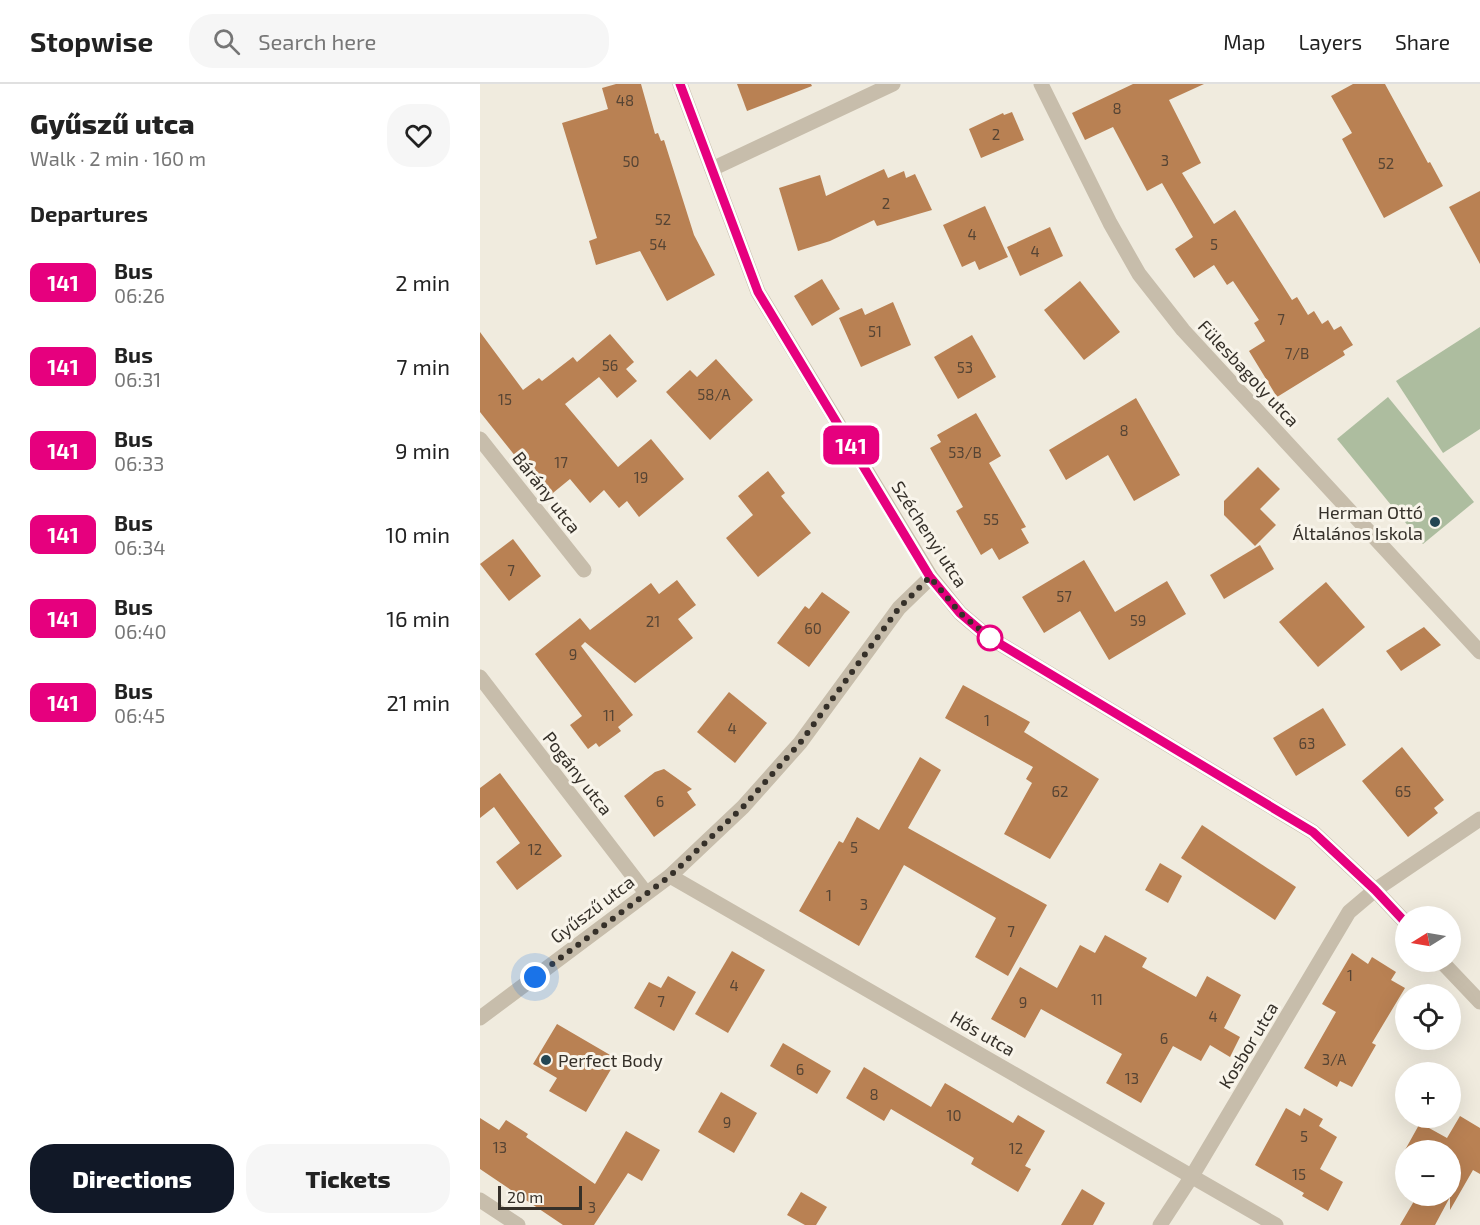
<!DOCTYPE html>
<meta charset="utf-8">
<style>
:root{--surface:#fff;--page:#f6f6f6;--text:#222;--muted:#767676;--line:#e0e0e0;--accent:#111827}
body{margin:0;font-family:"Exo 2",sans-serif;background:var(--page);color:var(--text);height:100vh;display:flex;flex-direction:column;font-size:22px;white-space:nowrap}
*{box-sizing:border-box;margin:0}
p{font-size:20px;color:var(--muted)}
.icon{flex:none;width:33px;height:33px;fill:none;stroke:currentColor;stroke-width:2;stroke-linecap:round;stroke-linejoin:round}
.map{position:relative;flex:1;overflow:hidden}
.side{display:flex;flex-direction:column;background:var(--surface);width:480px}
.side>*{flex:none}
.badge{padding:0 12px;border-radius:9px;font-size:21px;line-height:39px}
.needle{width:39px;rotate:259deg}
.buttons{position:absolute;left:915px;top:822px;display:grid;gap:12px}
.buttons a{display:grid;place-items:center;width:66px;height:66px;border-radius:50%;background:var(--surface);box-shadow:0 6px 24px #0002;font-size:30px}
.scale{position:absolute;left:18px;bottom:15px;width:84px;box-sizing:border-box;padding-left:6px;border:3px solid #353029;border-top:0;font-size:16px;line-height:21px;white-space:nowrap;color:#353029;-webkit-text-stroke:4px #f8f4ea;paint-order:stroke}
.you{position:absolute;width:30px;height:30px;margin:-15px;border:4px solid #fff;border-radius:50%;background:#1a73e8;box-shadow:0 0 0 9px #1a73e833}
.map>.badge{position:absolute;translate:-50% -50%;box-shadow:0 0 0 3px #fff}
h2{padding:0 30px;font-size:22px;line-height:54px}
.round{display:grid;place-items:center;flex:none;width:63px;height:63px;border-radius:24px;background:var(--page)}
.summary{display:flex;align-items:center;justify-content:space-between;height:102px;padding:0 30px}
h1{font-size:28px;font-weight:800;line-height:45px}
.button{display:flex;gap:12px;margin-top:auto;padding:12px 30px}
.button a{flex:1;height:69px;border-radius:24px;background:var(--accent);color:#fff;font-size:24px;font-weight:800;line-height:69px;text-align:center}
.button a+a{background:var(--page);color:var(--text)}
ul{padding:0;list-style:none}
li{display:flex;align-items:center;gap:18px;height:84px;padding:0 30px}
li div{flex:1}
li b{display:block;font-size:22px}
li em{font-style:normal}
li .badge{min-width:66px;font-weight:700;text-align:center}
header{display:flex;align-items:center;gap:36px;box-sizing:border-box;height:84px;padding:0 30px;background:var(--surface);border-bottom:2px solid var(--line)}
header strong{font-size:28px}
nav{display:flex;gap:33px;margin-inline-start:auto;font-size:21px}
.search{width:420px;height:54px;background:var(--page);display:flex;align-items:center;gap:15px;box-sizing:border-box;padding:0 21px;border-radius:24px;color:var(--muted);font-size:22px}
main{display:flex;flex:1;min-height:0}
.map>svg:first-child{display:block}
.green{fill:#adbd9f}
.building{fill:#b98153}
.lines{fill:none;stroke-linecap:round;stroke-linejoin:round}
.minor{stroke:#c7bdab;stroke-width:15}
.line-casing{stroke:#fff;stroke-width:14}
.line{stroke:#e6007e;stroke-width:9}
.walk{stroke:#353029;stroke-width:6;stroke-dasharray:0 10.8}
.poi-dot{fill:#234552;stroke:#f8f4ea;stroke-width:2}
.stop-dot{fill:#fff;stroke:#e6007e;stroke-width:3}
.labels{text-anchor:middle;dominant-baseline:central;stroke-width:6;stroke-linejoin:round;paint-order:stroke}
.number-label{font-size:15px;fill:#564434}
.street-label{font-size:18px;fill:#353029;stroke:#f8f4ea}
.poi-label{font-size:18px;fill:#353029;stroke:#f8f4ea;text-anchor:end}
</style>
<header>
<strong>Stopwise</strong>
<div class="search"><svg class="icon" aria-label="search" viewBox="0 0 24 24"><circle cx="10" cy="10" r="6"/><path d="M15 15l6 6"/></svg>Search here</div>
<nav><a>Map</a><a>Layers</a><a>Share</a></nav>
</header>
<main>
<section class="side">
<div class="summary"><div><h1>Gyűszű utca</h1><p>Walk · 2 min · 160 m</p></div><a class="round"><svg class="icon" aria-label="heart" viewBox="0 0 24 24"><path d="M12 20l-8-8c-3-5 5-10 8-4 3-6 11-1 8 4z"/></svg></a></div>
<h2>Departures</h2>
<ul>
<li><span class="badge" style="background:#e6007e;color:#fff">141</span><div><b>Bus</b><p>06:26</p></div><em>2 min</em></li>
<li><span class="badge" style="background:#e6007e;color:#fff">141</span><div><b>Bus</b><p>06:31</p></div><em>7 min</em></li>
<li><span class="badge" style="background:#e6007e;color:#fff">141</span><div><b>Bus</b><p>06:33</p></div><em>9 min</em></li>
<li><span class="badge" style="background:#e6007e;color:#fff">141</span><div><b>Bus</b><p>06:34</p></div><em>10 min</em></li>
<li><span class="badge" style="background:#e6007e;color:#fff">141</span><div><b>Bus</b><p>06:40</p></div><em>16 min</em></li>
<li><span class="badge" style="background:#e6007e;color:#fff">141</span><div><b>Bus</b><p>06:45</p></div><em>21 min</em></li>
</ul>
<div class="button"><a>Directions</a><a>Tickets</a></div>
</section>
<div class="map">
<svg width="1000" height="1141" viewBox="0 0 1000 1141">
<rect width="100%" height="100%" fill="#f0ebde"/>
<g class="green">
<polygon points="1000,243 1000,345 963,369 916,297"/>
<polygon points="908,313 994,418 943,460 857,355"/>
</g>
<g class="building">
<polygon points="136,0 161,0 175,50 178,49 181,57 184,56 214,151 235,191 187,217 160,167 116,181 109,157 117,154 82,39 128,25 122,4"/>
<polygon points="257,0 331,0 332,2 267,27"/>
<polygon points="653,0 724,0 689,16 721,79 702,89 734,140 755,126 812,216 817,213 828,231 834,227 842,240 848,236 854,246 861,242 873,261 863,267 865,271 797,313 769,267 785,257 774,239 779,236 753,197 747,201 734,181 714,194 695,165 713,153 682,99 667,107 633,43 605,56 592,29"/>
<polygon points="873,0 905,0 948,79 950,78 963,102 904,134 862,55 872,49 851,12"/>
<polygon points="532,28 544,56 501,74 489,45 523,29 524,31"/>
<polygon points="404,85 408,94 424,87 426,94 435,90 452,126 397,142 394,136 350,157 318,167 299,104 340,91 346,112"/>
<polygon points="1000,107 1000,180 969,123"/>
<polygon points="505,122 528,173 499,186 495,177 482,183 463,141"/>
<polygon points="570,143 583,172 540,192 527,163"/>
<polygon points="342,195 360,225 332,242 314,212"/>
<polygon points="600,197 640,248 604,276 564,226"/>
<polygon points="413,218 431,261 381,283 359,234 382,224 385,231"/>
<polygon points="0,248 43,306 59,294 62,297 93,273 97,278 130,250 154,278 146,285 157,297 137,314 119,293 85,320 138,383 171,355 204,395 159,433 147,417 139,424 124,406 110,419 90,395 68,413 0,328"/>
<polygon points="492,251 516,293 478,315 454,273"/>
<polygon points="236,275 273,316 230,356 186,308 210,286 217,293"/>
<polygon points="656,314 700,391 654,417 628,371 586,396 569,366"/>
<polygon points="496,329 521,372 509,379 546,443 541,445 549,459 519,476 512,464 501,471 476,427 483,423 450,364 461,358 457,351"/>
<polygon points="778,383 800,405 780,425 796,441 775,462 744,431 744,417"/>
<polygon points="288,387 305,409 301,412 331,449 278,493 246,454 273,431 258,412"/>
<polygon points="33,455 61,492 29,517 0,480"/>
<polygon points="780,461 794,485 744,515 730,491"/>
<polygon points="604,476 635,528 687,497 706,530 629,576 600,527 564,549 542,513"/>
<polygon points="197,496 216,521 198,535 213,554 155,599 105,558 101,562 153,631 138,643 141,647 119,663 116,659 108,665 90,641 102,632 55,570 100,534 110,546 171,499 179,510"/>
<polygon points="846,498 885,543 838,583 799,538"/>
<polygon points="342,508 370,528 329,583 297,559 325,522 329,525"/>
<polygon points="944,543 961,561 921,587 906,567"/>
<polygon points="483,601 550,638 544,648 619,695 570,775 524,750 552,699 546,695 553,683 465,634"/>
<polygon points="249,608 287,639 255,679 217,648"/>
<polygon points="843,624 866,661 816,692 793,654"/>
<polygon points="922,663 964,716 954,724 958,729 928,753 882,697"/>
<polygon points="440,673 461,686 428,744 567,821 528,892 495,873 516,834 424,781 379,862 319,827 359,757 363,759 377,733 399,746"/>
<polygon points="184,685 212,705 207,708 216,721 174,753 144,712 175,688"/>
<polygon points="20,689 82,772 37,806 16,778 40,759 14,723 0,734 0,704"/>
<polygon points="722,741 816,803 795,836 701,774"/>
<polygon points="680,779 702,792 688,819 665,806"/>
<polygon points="625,851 667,874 662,883 716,913 727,892 761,911 744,944 760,953 750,973 730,961 721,977 693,962 661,1019 626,999 642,970 561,925 545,954 511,935 540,883 577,904 600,861 615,869"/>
<polygon points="252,867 285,886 248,949 215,930"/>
<polygon points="872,869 888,880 892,873 916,888 911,896 925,904 892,959 896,961 872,1003 860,997 857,1003 824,984 856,928 842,920"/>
<polygon points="188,892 216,908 194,947 154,924 169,898 181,904"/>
<polygon points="77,940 137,975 106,1028 69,1007 77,994 53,980"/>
<polygon points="303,959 351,987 337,1010 290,982"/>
<polygon points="384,983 451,1023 465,999 533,1039 538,1031 565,1047 545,1082 551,1085 538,1108 491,1080 494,1074 411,1025 404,1037 366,1014"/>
<polygon points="241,1008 277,1029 254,1069 218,1048"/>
<polygon points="806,1024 820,1032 824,1024 843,1035 839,1042 857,1053 840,1085 863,1098 848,1127 822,1112 824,1109 775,1081"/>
<polygon points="980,1032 1000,1044 1000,1090 993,1086 970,1126 970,1113 955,1141 920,1141 937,1112 970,1112 970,1066 925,1066 940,1039 967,1054"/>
<polygon points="0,1034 19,1046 26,1036 48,1050 46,1053 115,1100 146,1047 180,1066 162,1097 148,1089 114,1141 83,1141 0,1085"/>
<polygon points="602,1105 625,1119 613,1141 581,1141"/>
<polygon points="321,1108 347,1123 336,1141 325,1141 307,1131"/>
</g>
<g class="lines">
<g class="minor">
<polyline points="200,0 278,208 451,493 480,529 507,552 833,748 895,806 926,839"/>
<polyline points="561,0 630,139 659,190 703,246 1000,568"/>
<polyline points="232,85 413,0"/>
<polyline points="0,355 104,486"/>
<polyline points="0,593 166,809"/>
<polyline points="190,792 796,1141"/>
<polyline points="962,878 1000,918"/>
<polyline points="0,934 190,792 263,723 320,659 419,524 451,493"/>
<polyline points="0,1116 38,1141"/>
<polyline points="680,1141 712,1092 869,828 895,806 1000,735"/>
</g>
</g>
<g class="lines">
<defs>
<polyline id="line" points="200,0 278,208 450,493 480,529 507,552 833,748 895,806 926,839"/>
</defs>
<use href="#line" class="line-casing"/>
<use href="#line" class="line"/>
<polyline class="walk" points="55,893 190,792 263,723 320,659 419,524 450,493 480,529 510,554"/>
</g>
<g class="poi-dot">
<circle cx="955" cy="438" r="6"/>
<circle cx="66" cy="976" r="6"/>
</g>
<circle class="stop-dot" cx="510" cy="554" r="12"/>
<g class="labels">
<g class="number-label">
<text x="145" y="16">48</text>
<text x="637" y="24">8</text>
<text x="516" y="50">2</text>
<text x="685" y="76">3</text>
<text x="151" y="77">50</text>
<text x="906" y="79">52</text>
<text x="406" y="119">2</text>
<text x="183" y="135">52</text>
<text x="492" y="150">4</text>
<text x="178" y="160">54</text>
<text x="734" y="160">5</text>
<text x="555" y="167">4</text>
<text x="801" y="235">7</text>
<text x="395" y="247">51</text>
<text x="817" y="269">7/B</text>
<text x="130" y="281">56</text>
<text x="485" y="283">53</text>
<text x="234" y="310">58/A</text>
<text x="25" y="315">15</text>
<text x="644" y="346">8</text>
<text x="485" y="368">53/B</text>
<text x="81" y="378">17</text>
<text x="161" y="393">19</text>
<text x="511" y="435">55</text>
<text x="31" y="486">7</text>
<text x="584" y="512">57</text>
<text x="658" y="536">59</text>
<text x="173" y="537">21</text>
<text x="333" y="544">60</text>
<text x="93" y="570">9</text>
<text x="129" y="631">11</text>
<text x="507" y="636">1</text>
<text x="252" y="644">4</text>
<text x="827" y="659">63</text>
<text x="580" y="707">62</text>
<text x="923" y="707">65</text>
<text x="180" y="717">6</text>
<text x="374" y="763">5</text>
<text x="55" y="765">12</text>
<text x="349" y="811">1</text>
<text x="384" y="820">3</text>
<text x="531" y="847">7</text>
<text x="870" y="891">1</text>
<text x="254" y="901">4</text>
<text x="617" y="915">11</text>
<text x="181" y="917">7</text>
<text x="543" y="918">9</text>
<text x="733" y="932">4</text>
<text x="684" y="954">6</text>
<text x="854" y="975">3/A</text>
<text x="320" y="985">6</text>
<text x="652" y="994">13</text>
<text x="394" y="1010">8</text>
<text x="474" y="1031">10</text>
<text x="247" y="1038">9</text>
<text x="824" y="1052">5</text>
<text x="20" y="1063">13</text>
<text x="536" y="1064">12</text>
<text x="819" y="1090">15</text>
<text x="112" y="1123">3</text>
</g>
<g class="street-label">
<text transform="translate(769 289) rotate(47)">Fülesbagoly utca</text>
<text transform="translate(67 408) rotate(52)">Bárány utca</text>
<text transform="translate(450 450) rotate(57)">Széchenyi utca</text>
<text transform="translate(98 689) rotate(52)">Pogány utca</text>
<text transform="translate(112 825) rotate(-37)">Gyűszű utca</text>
<text transform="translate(503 949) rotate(30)">Hős utca</text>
<text transform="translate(768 961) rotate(-59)">Kosbor utca</text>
</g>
<g class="poi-label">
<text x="943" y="428">Herman Ottó<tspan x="943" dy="21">Általános Iskola</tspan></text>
<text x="78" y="976" text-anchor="start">Perfect Body</text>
</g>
</g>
</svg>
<div class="buttons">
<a><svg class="needle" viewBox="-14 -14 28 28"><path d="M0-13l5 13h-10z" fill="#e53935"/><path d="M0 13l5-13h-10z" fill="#767676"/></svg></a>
<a><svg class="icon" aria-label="locate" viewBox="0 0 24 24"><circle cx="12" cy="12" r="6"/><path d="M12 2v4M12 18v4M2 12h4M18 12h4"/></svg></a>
<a>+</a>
<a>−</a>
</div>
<div class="scale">20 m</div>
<div class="you" style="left:55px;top:893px"></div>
<b class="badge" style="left:371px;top:361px;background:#e6007e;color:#fff">141</b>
</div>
</main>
